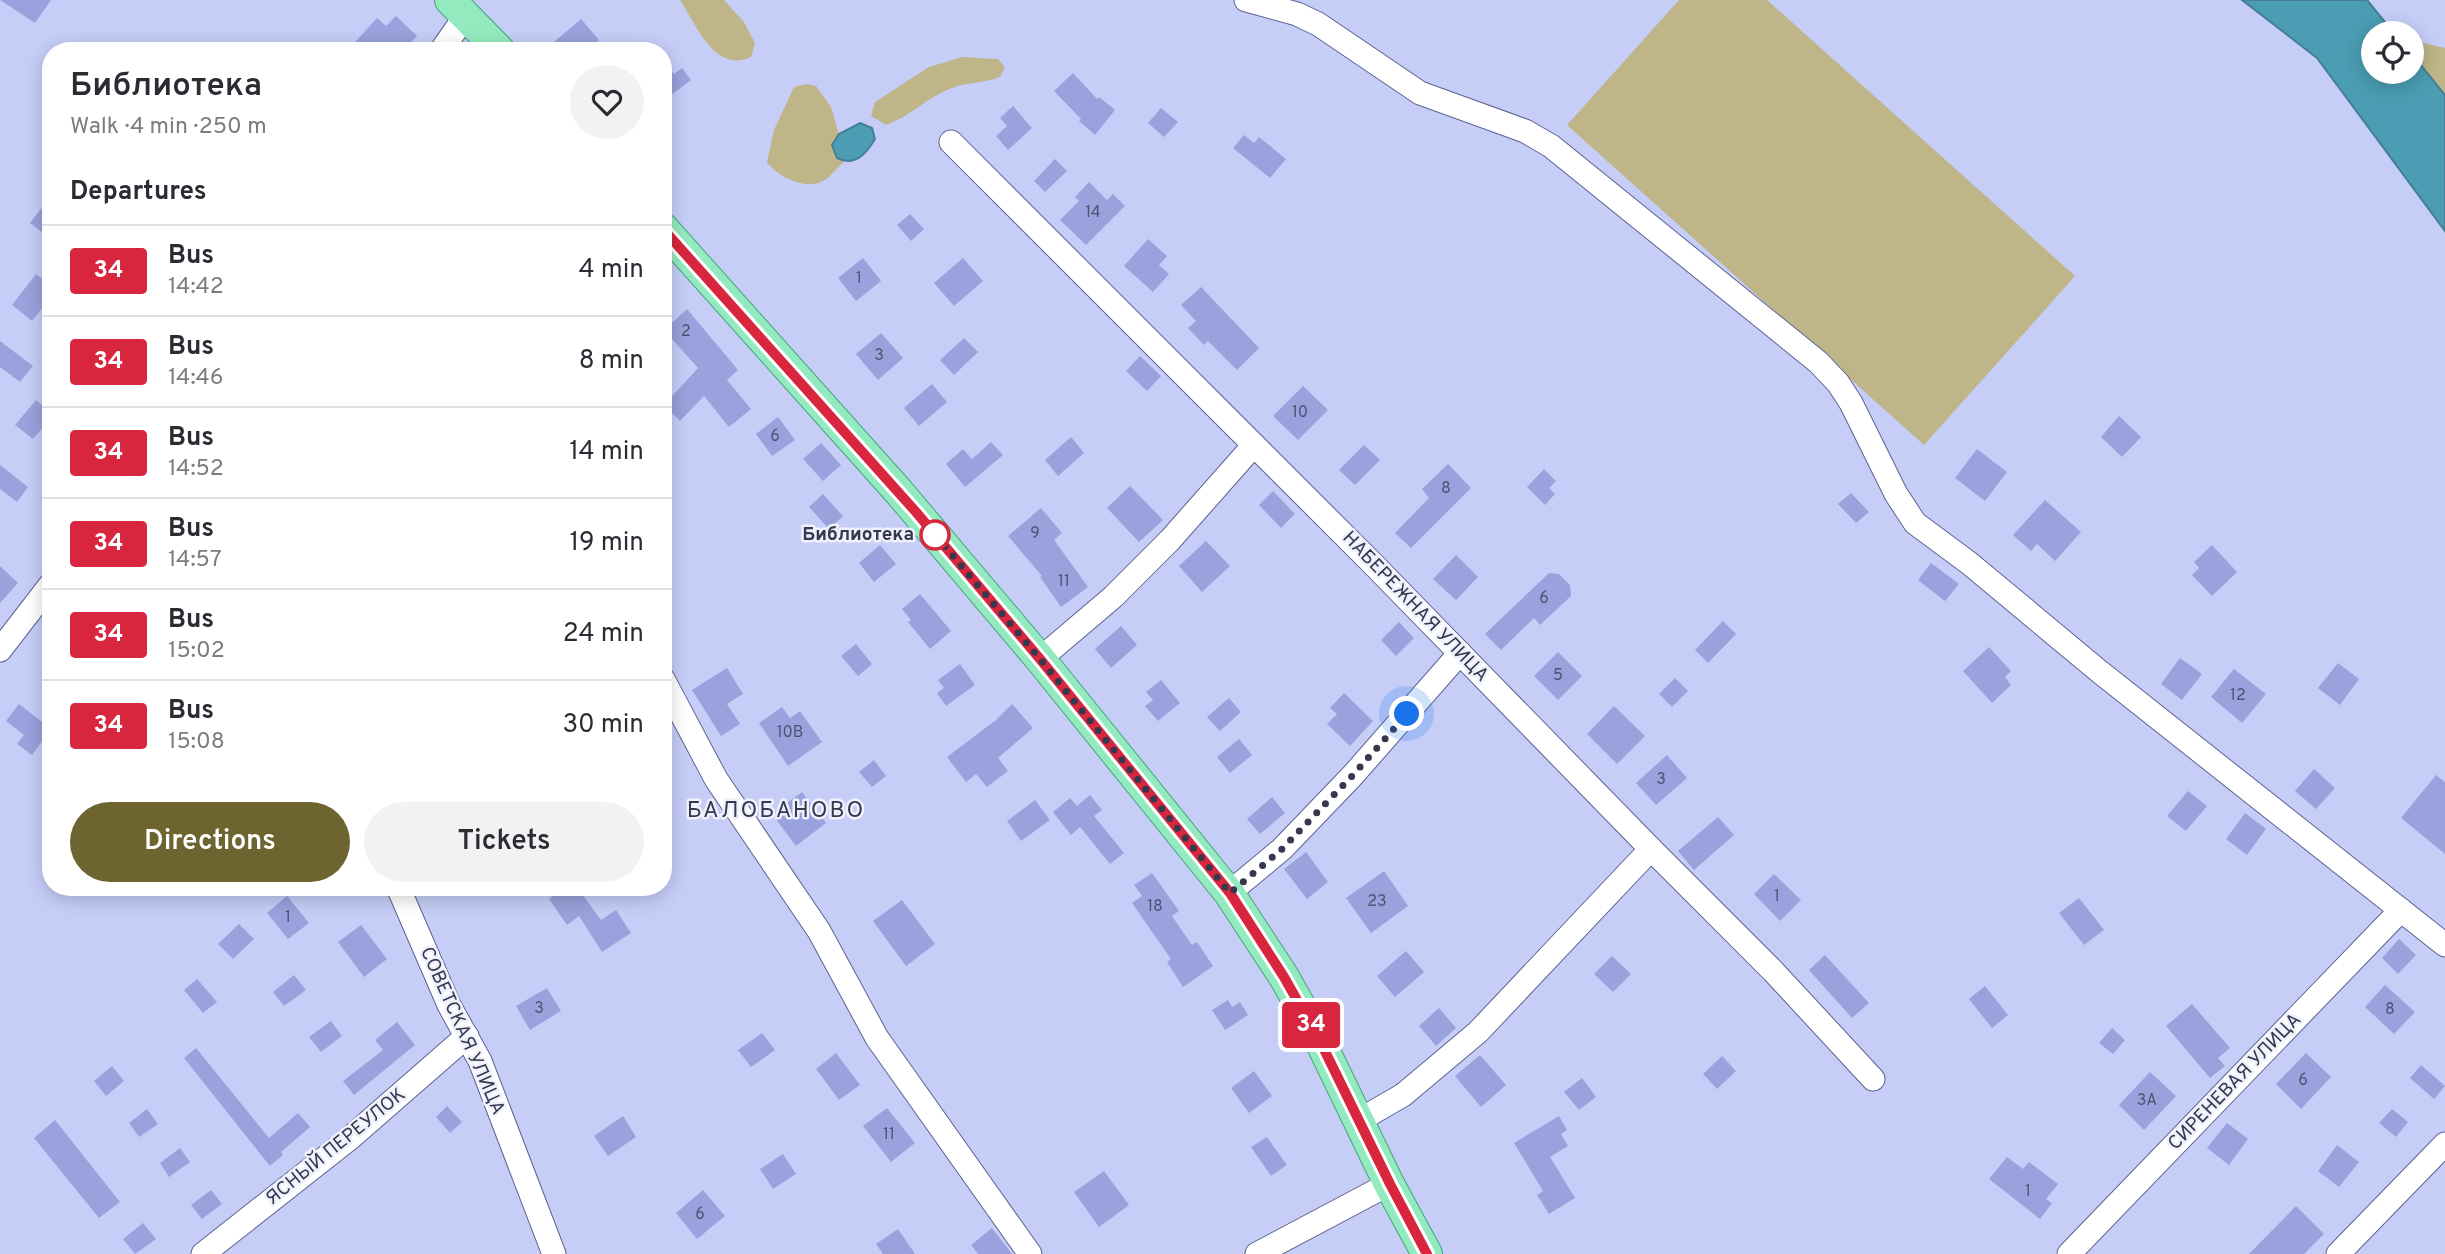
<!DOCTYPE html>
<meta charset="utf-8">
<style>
:root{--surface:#fff;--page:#f2f2f3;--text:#2b2b33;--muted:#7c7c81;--line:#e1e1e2;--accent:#6e6430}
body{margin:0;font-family:Overpass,sans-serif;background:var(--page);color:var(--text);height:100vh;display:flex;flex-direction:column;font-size:26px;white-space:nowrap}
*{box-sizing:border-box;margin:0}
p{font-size:23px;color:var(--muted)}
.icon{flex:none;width:38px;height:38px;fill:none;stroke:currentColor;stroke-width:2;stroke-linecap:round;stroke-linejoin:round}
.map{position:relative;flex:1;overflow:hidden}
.drawer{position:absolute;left:42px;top:42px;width:630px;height:854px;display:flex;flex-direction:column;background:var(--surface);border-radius:28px;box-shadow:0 4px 18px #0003}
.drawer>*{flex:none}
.badge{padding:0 14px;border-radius:5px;font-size:24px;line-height:46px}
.controls{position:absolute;left:2361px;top:21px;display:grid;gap:14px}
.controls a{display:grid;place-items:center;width:63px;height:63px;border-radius:50%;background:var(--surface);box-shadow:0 4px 18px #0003;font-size:35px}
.you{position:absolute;width:35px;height:35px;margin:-18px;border:5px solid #fff;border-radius:50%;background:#1a73e8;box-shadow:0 0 0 10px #1a73e833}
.map>.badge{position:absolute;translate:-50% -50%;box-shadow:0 0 0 4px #fff}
h2{padding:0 28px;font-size:26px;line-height:63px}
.round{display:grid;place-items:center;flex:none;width:74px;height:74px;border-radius:37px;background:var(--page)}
.overview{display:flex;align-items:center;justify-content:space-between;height:119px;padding:0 28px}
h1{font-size:33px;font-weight:600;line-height:52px}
.cta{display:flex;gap:14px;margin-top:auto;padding:14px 28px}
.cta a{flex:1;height:80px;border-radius:42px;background:var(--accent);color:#fff;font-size:28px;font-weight:600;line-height:80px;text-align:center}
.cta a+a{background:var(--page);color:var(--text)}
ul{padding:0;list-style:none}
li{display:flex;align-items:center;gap:21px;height:91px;padding:0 28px;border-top:2px solid var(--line)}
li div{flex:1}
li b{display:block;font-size:26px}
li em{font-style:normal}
li .badge{min-width:77px;font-weight:700;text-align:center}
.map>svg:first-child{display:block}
.green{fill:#beb589}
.water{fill:#4b9db3;stroke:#447f95;stroke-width:2}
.building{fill:#99a2dc}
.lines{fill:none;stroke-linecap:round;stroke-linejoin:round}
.minor-casing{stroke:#5c6291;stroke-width:25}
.major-casing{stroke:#44a37c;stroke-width:32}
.minor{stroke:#fff;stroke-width:23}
.major{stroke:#94eabf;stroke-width:30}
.line-casing{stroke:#fff;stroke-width:16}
.line{stroke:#d7263d;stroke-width:10}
.walk{stroke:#35384e;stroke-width:7;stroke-dasharray:0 12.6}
.stop-dot{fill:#fff;stroke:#d7263d;stroke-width:3.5}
.labels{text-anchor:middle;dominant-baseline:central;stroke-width:5;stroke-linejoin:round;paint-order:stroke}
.number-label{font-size:16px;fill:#4e5272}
.stop-label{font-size:19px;font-weight:bold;fill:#35384e;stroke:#eff1fc;text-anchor:end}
.street-label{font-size:19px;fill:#35384e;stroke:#eff1fc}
.quarter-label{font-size:23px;letter-spacing:2px;fill:#35384e;stroke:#eff1fc}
</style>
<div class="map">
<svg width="2445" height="1254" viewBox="0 0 2445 1254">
<rect width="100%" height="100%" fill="#c6cef8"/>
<g class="green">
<path d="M680,0H724L744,22L755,43L751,57C715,74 697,26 680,0Z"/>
<polygon points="1679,0 1767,0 2075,276 1924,445 1567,125"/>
<polygon points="2420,42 2445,48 2445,95 2414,58"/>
<path d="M962,57L998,59L1005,67L1000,77C983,84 963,82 947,90C924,100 911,116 886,125L871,116L875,102L929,67Z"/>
<path d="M806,84L816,86L831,107L839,134L832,145L837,158L844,162C837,167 831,177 823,181C805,191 777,176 767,162L774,130L794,87Z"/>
</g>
<g class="water">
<polygon points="2242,0 2367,0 2394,33 2373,33 2373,72 2412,72 2412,54 2445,95 2445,231 2317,58"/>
<path d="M860,123L872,128L875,139C866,154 855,167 837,158L832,145L839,134Z"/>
</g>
<g class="building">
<polygon points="0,0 51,0 35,23"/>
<polygon points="396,16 417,36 403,51 347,51 377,18 386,26"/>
<polygon points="581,19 599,40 586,51 561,51 554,42"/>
<polygon points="663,60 674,74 682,68 691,80 671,95 663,84"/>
<polygon points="1073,73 1097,99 1099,97 1115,110 1095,135 1079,121 1081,119 1054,91"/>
<polygon points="1013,106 1032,128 1008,150 996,136 1007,126 1000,118"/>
<polygon points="1161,108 1178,122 1164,137 1148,123"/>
<polygon points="1244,135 1254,143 1259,137 1286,159 1270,178 1233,148"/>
<polygon points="1055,159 1067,171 1045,192 1034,181"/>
<polygon points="1089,182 1107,200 1113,194 1125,206 1086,245 1060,220 1079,201 1075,197"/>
<polygon points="51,196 51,239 30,223"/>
<polygon points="910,214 924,229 911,241 897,225"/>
<polygon points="1148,239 1167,256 1159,265 1169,274 1153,292 1124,266"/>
<polygon points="863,258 881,281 856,301 838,278"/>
<polygon points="963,258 983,281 954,306 934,283"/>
<polygon points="36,274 51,286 51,297 32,321 12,305"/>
<polygon points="1201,287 1259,348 1237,370 1208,341 1204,345 1188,328 1196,321 1181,305"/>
<polygon points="687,309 738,370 727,380 751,409 729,427 704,396 680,421 664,405 698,368 664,330"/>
<polygon points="881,333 903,358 878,380 856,354"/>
<polygon points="964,338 978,352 954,375 940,360"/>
<polygon points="0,341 33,366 20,382 0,367"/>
<polygon points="1140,356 1161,376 1147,391 1126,371"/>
<polygon points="932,384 947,402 919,426 904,408"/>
<polygon points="1303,386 1328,410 1298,440 1273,416"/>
<polygon points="36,400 51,413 51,418 33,439 15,425"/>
<polygon points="2119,416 2141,437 2122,457 2101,437"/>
<polygon points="778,417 795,440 772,456 756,434"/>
<polygon points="1071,437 1084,453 1058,476 1045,460"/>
<polygon points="991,442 1003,455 965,487 946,464 963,449 972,459"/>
<polygon points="821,443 841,465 823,481 803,459"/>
<polygon points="1364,445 1380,460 1355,485 1339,470"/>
<polygon points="1977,449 2007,472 1985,501 1955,478"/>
<polygon points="1448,464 1471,488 1411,548 1395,533 1429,498 1422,489"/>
<polygon points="0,465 28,487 17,502 0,489"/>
<polygon points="1544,469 1556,481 1549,488 1555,494 1545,505 1527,487"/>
<polygon points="1130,486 1163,520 1139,542 1107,508"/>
<polygon points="1273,491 1295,514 1281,528 1259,505"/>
<polygon points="1851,493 1869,512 1856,523 1838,504"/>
<polygon points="823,494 843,516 829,529 809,507"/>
<polygon points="2045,500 2081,532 2055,561 2037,544 2031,551 2013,535"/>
<polygon points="1041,508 1062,533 1054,540 1088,587 1061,607 1040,577 1042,576 1008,536"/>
<polygon points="1206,541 1230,566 1202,592 1179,566"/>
<polygon points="880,545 896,564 874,582 859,563"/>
<polygon points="2212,545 2237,572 2212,596 2192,575 2199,568 2194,562"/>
<polygon points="1456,555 1478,577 1456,600 1433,579"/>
<polygon points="1931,563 1959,584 1945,601 1918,580"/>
<polygon points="0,566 18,583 0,603"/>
<polygon points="1549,573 1559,574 1570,585 1571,596 1540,625 1534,618 1501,650 1485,634"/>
<polygon points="920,594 951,631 930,649 908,622 911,620 902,609"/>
<polygon points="1723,621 1736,634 1708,663 1695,650"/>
<polygon points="1399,622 1414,638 1396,656 1381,640"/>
<polygon points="1121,626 1137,645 1111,668 1095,649"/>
<polygon points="856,644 872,664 858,676 841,656"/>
<polygon points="1989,647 2011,671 2005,677 2011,685 1992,703 1963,671"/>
<polygon points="1558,652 1582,676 1558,700 1534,676"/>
<polygon points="2180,658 2202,674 2182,700 2161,684"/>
<polygon points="2338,663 2359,679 2340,705 2318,688"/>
<polygon points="960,664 975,685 946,706 937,693 944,688 938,680"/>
<polygon points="727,668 743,694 727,704 740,724 721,736 692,690"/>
<polygon points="2234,669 2266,694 2242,723 2211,697"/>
<polygon points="1675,678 1688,691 1672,707 1659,694"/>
<polygon points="1161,680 1180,703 1158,721 1145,706 1153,700 1146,692"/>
<polygon points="1344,693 1373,721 1350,746 1327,724 1337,714 1330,708"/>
<polygon points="1229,698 1241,712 1220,731 1207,717"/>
<polygon points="19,704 51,729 32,755 17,744 24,735 6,721"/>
<polygon points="1012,704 1033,728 998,758 1008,771 987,787 976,774 966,782 947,757 996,720"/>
<polygon points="1614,706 1645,736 1617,764 1587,734"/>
<polygon points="782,707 790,718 800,711 822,742 788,766 759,723"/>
<polygon points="1239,739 1252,755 1230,773 1217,757"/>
<polygon points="1667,755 1687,778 1656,805 1636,783"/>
<polygon points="874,760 886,776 872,787 859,772"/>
<polygon points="2314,769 2335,788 2316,809 2295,791"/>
<polygon points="2436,775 2445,782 2445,854 2401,818"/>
<polygon points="2188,791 2207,806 2186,831 2167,816"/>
<polygon points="802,792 826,823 796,846 772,814"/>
<polygon points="1090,795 1102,810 1094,816 1124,853 1110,864 1080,827 1071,835 1053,812 1070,798 1077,806"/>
<polygon points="1272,797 1285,813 1260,834 1247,819"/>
<polygon points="1035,800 1050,820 1021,841 1007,821"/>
<polygon points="2245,813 2266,829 2247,855 2226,839"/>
<polygon points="1718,817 1734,835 1694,870 1678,851"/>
<polygon points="1306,852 1328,882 1307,899 1284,869"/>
<polygon points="1384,871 1408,906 1371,933 1346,898"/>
<polygon points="1152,873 1179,911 1172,916 1192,945 1197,942 1213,966 1183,987 1167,962 1171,959 1132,903 1142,896 1134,885"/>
<polygon points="1774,874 1801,900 1780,921 1754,894"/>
<polygon points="565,887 577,887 601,920 616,910 631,933 602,952 579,916 567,925 549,899"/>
<polygon points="287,896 309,923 288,939 267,913"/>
<polygon points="2079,898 2104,930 2084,945 2059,913"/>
<polygon points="902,900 935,944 906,966 873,921"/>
<polygon points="239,924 254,939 233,959 218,944"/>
<polygon points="361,925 387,959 364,977 338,942"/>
<polygon points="2399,939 2416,955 2398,974 2382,958"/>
<polygon points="1406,951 1424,972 1395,997 1377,976"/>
<polygon points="1825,955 1869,1003 1852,1018 1809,970"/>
<polygon points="1612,956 1631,974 1613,992 1594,974"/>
<polygon points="294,975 306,990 284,1006 273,992"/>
<polygon points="197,979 217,1002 203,1013 184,990"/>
<polygon points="2385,985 2415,1012 2394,1034 2365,1007"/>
<polygon points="1985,986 2008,1015 1992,1028 1969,999"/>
<polygon points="547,988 561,1011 530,1030 516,1006"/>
<polygon points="1228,1000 1232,1007 1240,1002 1248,1015 1225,1030 1212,1010"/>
<polygon points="2192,1004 2230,1048 2218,1058 2225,1066 2210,1078 2166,1026"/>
<polygon points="1439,1008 1456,1028 1436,1046 1419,1026"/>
<polygon points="331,1021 342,1036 321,1052 309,1037"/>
<polygon points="397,1022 415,1045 354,1095 343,1081 383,1050 375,1040"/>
<polygon points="2112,1028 2125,1040 2113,1054 2099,1043"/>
<polygon points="762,1033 775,1050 751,1067 738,1050"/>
<polygon points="196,1048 269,1138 298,1113 310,1127 281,1152 283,1155 270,1166 184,1058"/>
<polygon points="836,1053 860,1085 839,1100 816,1069"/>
<polygon points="2306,1053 2331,1077 2301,1109 2276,1084"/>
<polygon points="1480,1055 1506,1085 1481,1107 1455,1076"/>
<polygon points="1722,1056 1736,1071 1717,1089 1703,1074"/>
<polygon points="2421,1065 2445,1086 2434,1099 2410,1078"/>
<polygon points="112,1066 124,1081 106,1096 94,1081"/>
<polygon points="1254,1071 1272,1096 1249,1113 1231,1088"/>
<polygon points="2150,1072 2176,1096 2144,1130 2119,1105"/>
<polygon points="1582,1078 1596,1097 1579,1110 1564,1092"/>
<polygon points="447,1106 462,1122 450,1133 436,1117"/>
<polygon points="887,1108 915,1143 891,1162 863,1126"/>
<polygon points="147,1109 158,1124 139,1137 129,1123"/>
<polygon points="2392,1109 2408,1122 2396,1137 2379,1123"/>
<polygon points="623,1116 636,1137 608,1156 594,1136"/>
<polygon points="1559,1116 1567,1130 1561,1134 1568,1146 1550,1157 1575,1198 1549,1214 1537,1195 1543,1191 1514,1143"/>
<polygon points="55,1120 120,1202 99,1218 34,1138"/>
<polygon points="2227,1123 2248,1139 2229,1165 2207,1148"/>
<polygon points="1267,1137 1287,1165 1271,1176 1251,1147"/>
<polygon points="2337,1145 2359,1162 2339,1187 2318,1171"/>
<polygon points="180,1148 190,1162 169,1177 160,1163"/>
<polygon points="783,1154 796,1174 773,1189 760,1169"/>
<polygon points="2007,1157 2023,1169 2029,1162 2058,1184 2046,1199 2052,1203 2040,1219 1989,1179"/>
<polygon points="1104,1171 1129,1205 1099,1227 1074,1192"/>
<polygon points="211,1190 222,1204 202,1219 191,1205"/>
<polygon points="703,1190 725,1216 697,1239 676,1213"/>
<polygon points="2296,1206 2324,1234 2304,1254 2249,1254"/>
<polygon points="143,1223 156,1239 135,1254 123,1239"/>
<polygon points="992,1228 1012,1254 978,1254 971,1245"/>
<polygon points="898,1229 915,1254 883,1254 876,1244"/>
</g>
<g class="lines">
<defs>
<g id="minor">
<polyline points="1246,0 1297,14 1318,24 1420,93 1525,131 1551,146 1818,362 1838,383 1851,403 1896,494 1915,523 1969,563 2100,672 2445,945"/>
<polyline points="441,51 466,15"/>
<polyline points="951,142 1373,564 1651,849 1773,971 1873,1079"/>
<polyline points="0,650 51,584"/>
<polyline points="1040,659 1113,597 1170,540 1254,445"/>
<polyline points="663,679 716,779 819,931 877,1038 1030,1254"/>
<polyline points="398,887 449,1005 480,1061 554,1254"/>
<polyline points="1229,893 1282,849 1353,775 1460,653"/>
<polyline points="1358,1121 1403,1095 1478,1032 1651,849"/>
<polyline points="203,1254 349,1139 467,1036"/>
<polyline points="1257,1254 1389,1184"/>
<polyline points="2069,1254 2401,910"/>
<polyline points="2338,1254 2445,1144"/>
</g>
<g id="major">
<polyline points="450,0 500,51"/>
<polyline points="663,228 899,492 1040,659 1229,893 1284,977 1319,1039 1389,1184 1427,1254"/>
</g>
</defs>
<use href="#minor" class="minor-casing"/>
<use href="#major" class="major-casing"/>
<use href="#minor" class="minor"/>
<use href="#major" class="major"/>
</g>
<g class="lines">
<defs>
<polyline id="line" points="663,229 916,512 1040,659 1230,893 1284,977 1319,1039 1390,1184 1427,1254"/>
</defs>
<use href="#line" class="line-casing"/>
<use href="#line" class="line"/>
<polyline class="walk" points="935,535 932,531 1040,659 1230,893 1282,849 1353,775 1407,714"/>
</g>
<circle class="stop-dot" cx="935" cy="535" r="14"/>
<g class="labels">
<g class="number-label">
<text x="1093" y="213">14</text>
<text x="859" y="279">1</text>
<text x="686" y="332">2</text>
<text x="879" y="356">3</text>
<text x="1300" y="413">10</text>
<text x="775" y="437">6</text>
<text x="1446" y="489">8</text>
<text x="1035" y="534">9</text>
<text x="1064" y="582">11</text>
<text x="1544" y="599">6</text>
<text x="1558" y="676">5</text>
<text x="2238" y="696">12</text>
<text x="790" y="733">10В</text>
<text x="1661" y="780">3</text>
<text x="1777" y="897">1</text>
<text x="1377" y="902">23</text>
<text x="1155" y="907">18</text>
<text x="288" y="918">1</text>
<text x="539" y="1009">3</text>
<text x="2390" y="1010">8</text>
<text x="2303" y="1081">6</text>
<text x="2147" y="1101">3А</text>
<text x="889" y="1135">11</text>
<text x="2028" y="1192">1</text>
<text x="700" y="1215">6</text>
</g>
<g class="stop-label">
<text x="914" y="535">Библиотека</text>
</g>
<g class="street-label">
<text transform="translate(1415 607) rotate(46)">НАБЕРЕЖНАЯ УЛИЦА</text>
<text transform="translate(462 1031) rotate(66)">СОВЕТСКАЯ УЛИЦА</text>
<text transform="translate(2235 1082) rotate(-46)">СИРЕНЕВАЯ УЛИЦА</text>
<text transform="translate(336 1147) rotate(-39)">ЯСНЫЙ ПЕРЕУЛОК</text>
</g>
<g class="quarter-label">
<text x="776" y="811">БАЛОБАНОВО</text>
</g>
</g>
</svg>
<div class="controls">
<a><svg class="icon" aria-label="locate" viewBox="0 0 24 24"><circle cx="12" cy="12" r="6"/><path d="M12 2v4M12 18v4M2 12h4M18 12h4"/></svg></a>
</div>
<div class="you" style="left:1407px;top:714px"></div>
<b class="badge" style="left:1311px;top:1025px;background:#d7263d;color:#fff">34</b>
<section class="drawer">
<div class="overview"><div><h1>Библиотека</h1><p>Walk · 4 min · 250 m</p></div><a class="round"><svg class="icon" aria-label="heart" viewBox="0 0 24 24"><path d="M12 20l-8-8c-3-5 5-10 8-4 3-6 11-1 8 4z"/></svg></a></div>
<h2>Departures</h2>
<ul>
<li><span class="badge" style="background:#d7263d;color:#fff">34</span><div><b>Bus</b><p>14:42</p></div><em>4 min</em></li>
<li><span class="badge" style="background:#d7263d;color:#fff">34</span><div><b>Bus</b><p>14:46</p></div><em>8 min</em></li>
<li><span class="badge" style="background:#d7263d;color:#fff">34</span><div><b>Bus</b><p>14:52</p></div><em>14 min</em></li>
<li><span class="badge" style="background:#d7263d;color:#fff">34</span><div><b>Bus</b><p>14:57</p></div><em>19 min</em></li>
<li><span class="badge" style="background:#d7263d;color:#fff">34</span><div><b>Bus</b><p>15:02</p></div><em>24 min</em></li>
<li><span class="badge" style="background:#d7263d;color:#fff">34</span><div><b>Bus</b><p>15:08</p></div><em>30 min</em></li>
</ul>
<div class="cta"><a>Directions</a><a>Tickets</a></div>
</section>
</div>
